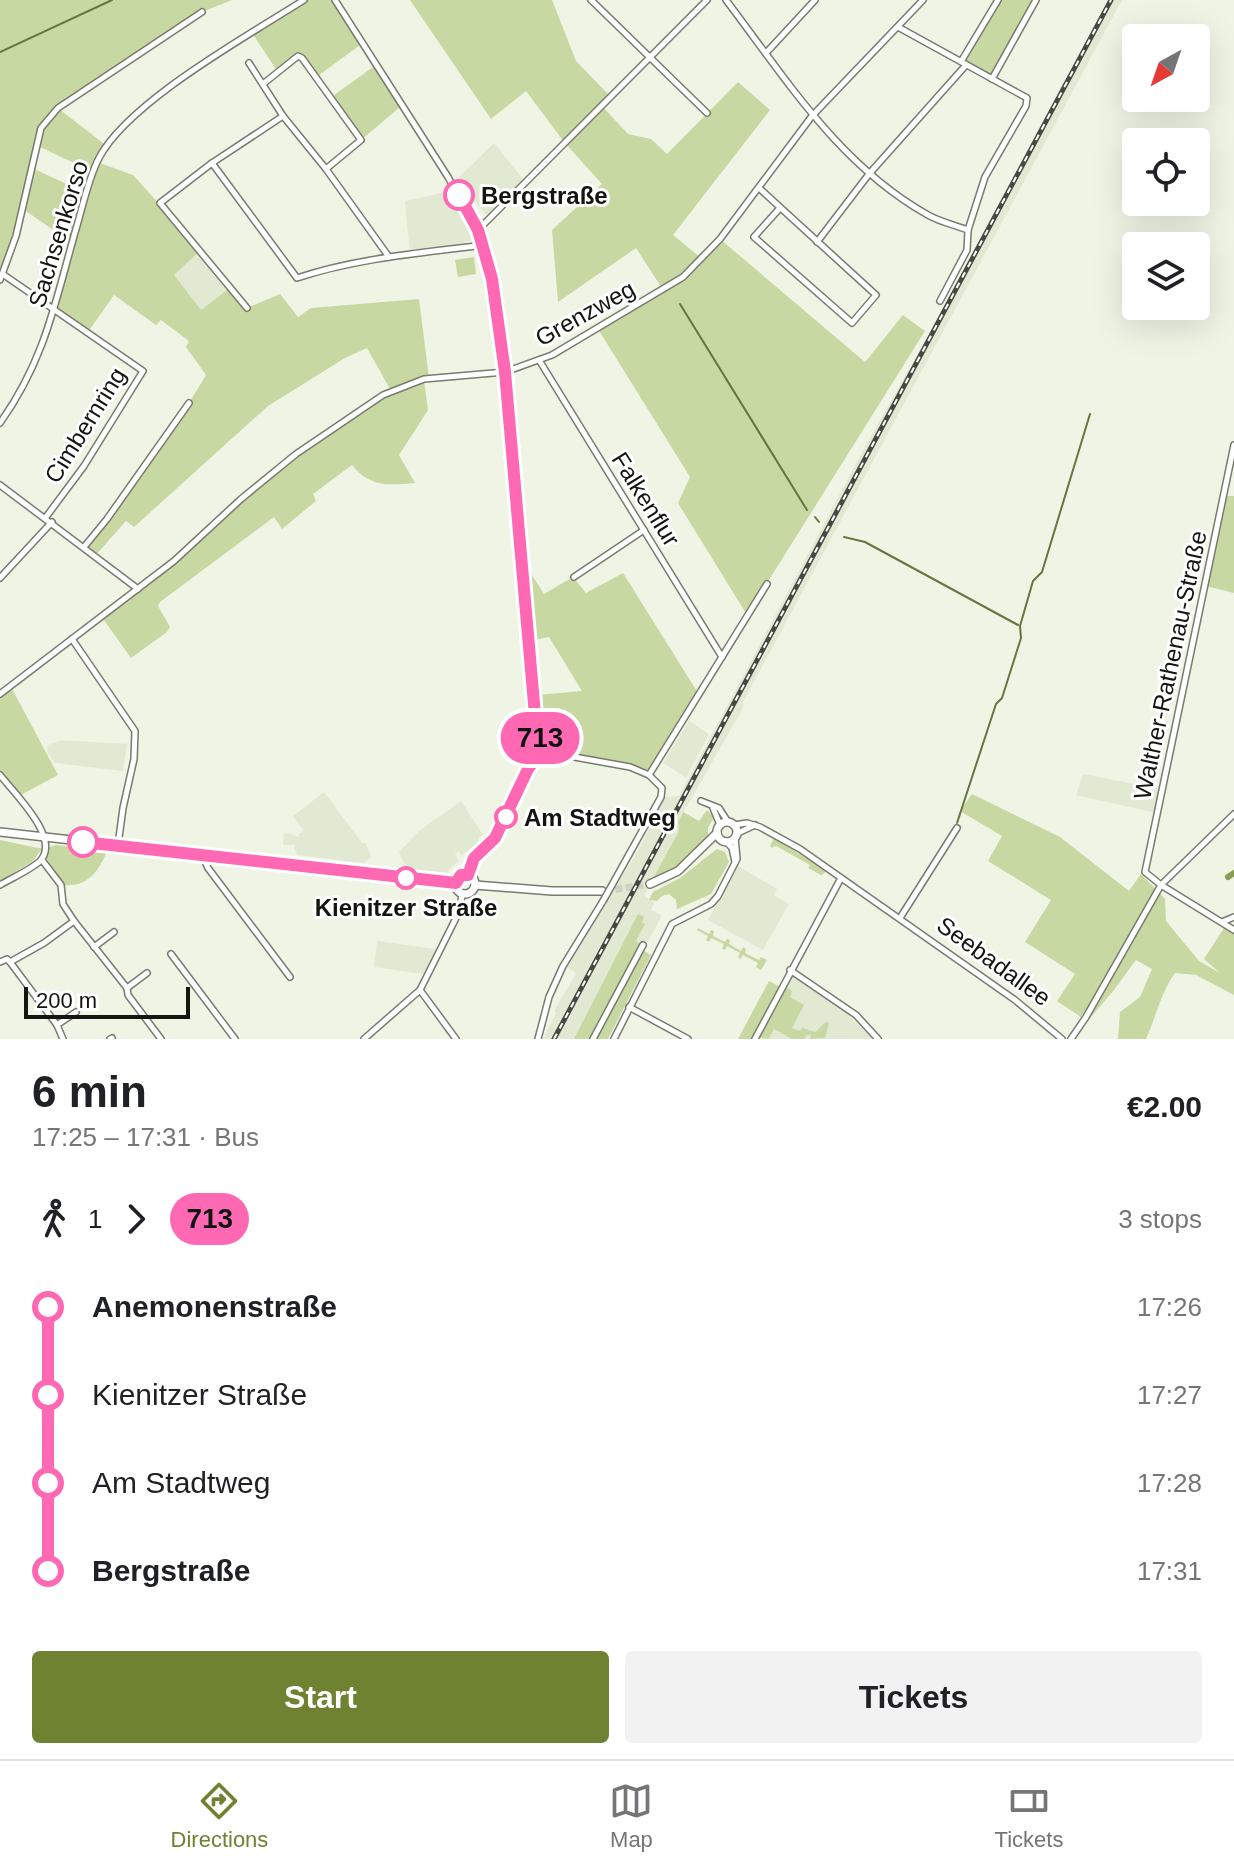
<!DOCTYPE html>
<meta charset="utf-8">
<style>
:root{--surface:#fff;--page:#f2f2f2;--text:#202124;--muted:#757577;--line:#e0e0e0;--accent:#6f8232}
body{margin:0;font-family:Arial,sans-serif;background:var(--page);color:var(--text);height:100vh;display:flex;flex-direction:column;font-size:30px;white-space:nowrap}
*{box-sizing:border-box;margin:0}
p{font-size:26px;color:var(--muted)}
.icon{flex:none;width:44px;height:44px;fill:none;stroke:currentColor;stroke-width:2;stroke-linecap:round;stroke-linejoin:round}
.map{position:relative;height:1039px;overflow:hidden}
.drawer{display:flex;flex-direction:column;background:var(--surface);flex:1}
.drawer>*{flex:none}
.badge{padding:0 16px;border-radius:26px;font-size:28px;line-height:52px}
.needle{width:52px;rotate:220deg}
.buttons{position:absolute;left:1122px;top:24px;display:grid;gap:16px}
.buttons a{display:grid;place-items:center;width:88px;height:88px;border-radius:8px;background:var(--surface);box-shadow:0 8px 32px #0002;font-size:40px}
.scale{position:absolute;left:24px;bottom:20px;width:166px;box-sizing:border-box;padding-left:8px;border:4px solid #141510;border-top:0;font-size:22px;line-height:28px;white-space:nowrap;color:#141510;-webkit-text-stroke:6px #fff;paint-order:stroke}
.map>.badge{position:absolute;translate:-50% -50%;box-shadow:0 0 0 4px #fff}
.legs{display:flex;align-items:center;gap:12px;height:88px;padding:0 32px;font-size:26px}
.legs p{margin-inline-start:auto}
.summary{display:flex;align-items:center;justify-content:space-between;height:136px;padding:0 32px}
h1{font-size:44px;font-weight:700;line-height:60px}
.cta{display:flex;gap:16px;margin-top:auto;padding:16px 32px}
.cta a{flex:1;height:92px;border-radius:8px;background:var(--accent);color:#fff;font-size:32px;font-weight:700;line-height:92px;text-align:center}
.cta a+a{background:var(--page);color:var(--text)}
ul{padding:0 32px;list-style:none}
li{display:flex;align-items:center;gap:28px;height:88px;font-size:30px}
li i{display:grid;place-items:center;width:12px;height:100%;margin:0 10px;background:currentColor}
li i::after{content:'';width:20px;height:20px;margin:-10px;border:6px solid;border-radius:50%;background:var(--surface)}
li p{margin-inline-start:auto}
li:first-child i{background:linear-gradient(#0000 50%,currentColor 0)}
li:last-child i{background:linear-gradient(currentColor 50%,#0000 0)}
.menu{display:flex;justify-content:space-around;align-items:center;height:112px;border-top:2px solid var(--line);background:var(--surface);font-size:22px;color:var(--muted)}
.menu a{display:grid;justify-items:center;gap:4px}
.menu .on{color:var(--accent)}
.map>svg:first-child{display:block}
.built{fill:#e2e9d3}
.green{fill:#c8d8a2;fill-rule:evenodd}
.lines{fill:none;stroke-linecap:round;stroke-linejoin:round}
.stream{stroke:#67753f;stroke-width:2}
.canal{stroke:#8a9e53;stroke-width:6}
.secondary-tunnel{stroke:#ced3c5;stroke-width:7;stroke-dasharray:7 3.5;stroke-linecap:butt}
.street-casing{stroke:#777c6e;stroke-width:8}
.secondary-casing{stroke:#777c6e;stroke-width:10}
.street{stroke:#fff;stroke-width:5}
.secondary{stroke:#fff;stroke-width:7}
.rail-casing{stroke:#464841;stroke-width:5}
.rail{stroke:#fff;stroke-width:2;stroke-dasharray:6;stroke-linecap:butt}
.street-bridge-casing{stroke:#777c6e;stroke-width:8;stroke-linecap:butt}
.street-bridge{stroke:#fff;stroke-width:5}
.line-1-casing{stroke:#fff;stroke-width:18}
.line-1{stroke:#ff69b4;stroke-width:12}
.stop-1-dot{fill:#fff;stroke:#ff69b4;stroke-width:4}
.labels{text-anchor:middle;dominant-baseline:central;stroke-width:6;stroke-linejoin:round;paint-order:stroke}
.stop-label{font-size:24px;font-weight:bold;fill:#141510;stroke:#fff;text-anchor:start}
.street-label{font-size:24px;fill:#141510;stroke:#fff}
</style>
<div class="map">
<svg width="1234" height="1039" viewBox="0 0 1234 1039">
<rect width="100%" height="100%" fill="#eff4e5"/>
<g class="built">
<polygon points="1109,0 1122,0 743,702 743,708 678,822 679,831 644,895 654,903 651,910 662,915 645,947 643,945 591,1039 543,1039 556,1013 554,1011 576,973 566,967 639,849 665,797 679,796 867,443 928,336"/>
<polygon points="494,143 523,179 487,216 456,180"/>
<polygon points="450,191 475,240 410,255 405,201"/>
<polygon points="201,250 231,287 201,310 174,275"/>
<polygon points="689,721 709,734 686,778 663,763"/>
<polygon points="61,740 127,744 123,771 55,763 47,752 48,745"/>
<polygon points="1083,774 1161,789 1156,813 1076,795"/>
<polygon points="324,792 362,843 366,843 371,858 363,863 297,855 294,845 283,845 284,832 299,837 299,834 303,830 293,816"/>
<polygon points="461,801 483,835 478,838 480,842 461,855 459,851 455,853 459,861 449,869 448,873 407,869 399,852 419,831"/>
<polygon points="737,865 777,889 774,895 789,904 763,950 708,920"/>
<polygon points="377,941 436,949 424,974 374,967"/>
<polygon points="792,975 839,1006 873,1039 759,1039"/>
</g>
<g class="green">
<path d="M0,0H232L202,12L59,109L107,146L97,162L133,175L201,250L174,275L201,310L231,287L247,308L280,294L298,317L311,308L419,299L429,378L424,380L428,410L399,455L415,483C388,485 371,488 352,465L313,494L316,501L282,529L274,517L160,602L158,606L170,627L167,632L131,658L101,616L138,589L296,454L391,391L367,348L345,358L268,406L134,527L126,521L95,556L84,547L186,408L206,375L186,347L189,341L161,320L156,325L114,295L88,332L54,309L72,243L23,209L0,280ZM38,146L93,172L86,193L32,168Z"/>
<polygon points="300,0 332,0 363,43 315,78 298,56 278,72 252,33"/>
<polygon points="410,0 552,0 576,61 611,97 602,106 628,134 651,139 667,154 738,82 770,110 673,235 701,258 720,239 865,362 903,315 925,331 747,615 678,503 690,477 598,329 663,290 636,248 558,302 552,230 602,184 564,142 526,91 491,119"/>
<polygon points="998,0 1037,0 992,79 962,60"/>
<polygon points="376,65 400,107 361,140 330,98"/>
<polygon points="474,257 476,274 458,277 455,260"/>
<polygon points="1224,496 1234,496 1234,593 1206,586"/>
<path d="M528,569L544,594L573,577L586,593L623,573L698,693L649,775C617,762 559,767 542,732C537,721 538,707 537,695L582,691L549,637L534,640Z"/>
<polygon points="10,685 58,775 17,797 0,775 0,694"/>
<path d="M972,794L1060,837L1129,891L1141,874L1165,899L1166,921L1199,961L1220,973L1204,959L1224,928L1221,922L1234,930V995L1196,975L1175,973C1161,992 1156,1017 1146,1039H1118L1120,1012L1140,997L1152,969L1136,960L1114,990L1086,1023V1009L1081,1017L1057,1001L1075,974L1025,942L1051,900L988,861L1002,836L960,811Z"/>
<polygon points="707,810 714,817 708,828 708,837 675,868 652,880 679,831 678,822 683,812 699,821"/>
<polygon points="774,838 825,870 825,873 821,875 808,868 810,865 776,846 772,848 770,846"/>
<path d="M0,840L43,849L56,845L107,851C99,871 88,887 64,885L41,850L33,861L0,881Z"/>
<polygon points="717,849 725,852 729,862 711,894 677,909 676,900 669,894 662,896 657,901 649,900 653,892 680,878"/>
<polygon points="638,914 644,917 642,922 645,924 636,941 642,945 641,949 651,955 608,1039 574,1039"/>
<polygon points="698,928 709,934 711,930 714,931 713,936 725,942 727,939 730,940 729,944 741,951 743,947 746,949 745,953 759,960 761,957 767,960 761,970 756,967 758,963 743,955 741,959 738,957 740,953 727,946 725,950 722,949 724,944 711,938 709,942 706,940 708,936 697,930"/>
<polygon points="769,981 780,987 752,1039 738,1039"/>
<polygon points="784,985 792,991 790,997 804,1005 792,1028 800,1031 802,1028 816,1032 825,1022 829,1023 825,1038 810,1039 811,1034 807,1035 804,1039 792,1039 774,1029 769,1039 756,1037"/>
</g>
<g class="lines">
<g class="stream">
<polyline points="0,52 112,0"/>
<polyline points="680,304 807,510"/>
<polyline points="815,517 819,522"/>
<polyline points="844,537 865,542 1018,625"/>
<polyline points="957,823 996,704 1002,698 1021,638 1020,626 1033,581 1042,572 1090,414"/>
</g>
<polyline class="canal" points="1228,877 1234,873"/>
<polyline class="secondary-tunnel" points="605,891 650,884"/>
<defs>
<g id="street">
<polyline points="335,0 448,177 484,245 492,279 505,372 535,715 541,751"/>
<polyline points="591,0 707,113"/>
<path d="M726,0C786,79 839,165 928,215C940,222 955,225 968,230"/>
<polyline points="898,27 1027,98 1026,106 985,177 968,230 967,250 940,301"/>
<polyline points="766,53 815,0"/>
<polyline points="962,60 998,0"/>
<polyline points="249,63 283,116 326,169 389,257"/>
<polyline points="992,79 1036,0"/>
<polyline points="263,84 298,56 302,58 361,140 326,169"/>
<path d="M212,163L297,278C357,258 422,253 484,245"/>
<polyline points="759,188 876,295 852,323 754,237 780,208"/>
<polyline points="478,230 707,0"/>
<polyline points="817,242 869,174 966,65"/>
<polyline points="4,275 143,371 84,466 46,517"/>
<polyline points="0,280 16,236 41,128 58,108 202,12"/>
<polyline points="247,308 160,203 212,163 283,116"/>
<polyline points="539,360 722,657"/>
<path d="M0,423C47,357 56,297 78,222C84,201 89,177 99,158C128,102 249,35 304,0"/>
<polyline points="1234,445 1145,872 1161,885 1234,930"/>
<polyline points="0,485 138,589"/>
<polyline points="84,547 107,519 189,403"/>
<polyline points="574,577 644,530"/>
<polyline points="0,578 52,522"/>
<polyline points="72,639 135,731 134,759 123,808 118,845"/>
<polyline points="0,694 174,561 241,499 296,454 383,395 424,379 505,372 552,355 683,277 720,239 812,116 923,0"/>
<polyline points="541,751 630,767 649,775 662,788 661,797 612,885"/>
<path d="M0,775C15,794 63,840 39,862C28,871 12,878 0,885"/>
<polyline points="649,775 767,584"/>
<polyline points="701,801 719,808 728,822"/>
<polyline points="713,808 720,825"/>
<polyline points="734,825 747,823 760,827 800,849 1015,1000 1062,1039"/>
<polyline points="736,834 755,825"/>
<polyline points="726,841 732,848 735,862"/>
<polyline points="202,855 208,868 290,977"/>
<polyline points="42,860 61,885 63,904 74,921 127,988 128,995 161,1039"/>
<polyline points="468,875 474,858 492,843 529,768 541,751"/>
<polyline points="900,918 957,828"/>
<polyline points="1222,922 1234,917"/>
<polyline points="94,947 114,932"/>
<polyline points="171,954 235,1039"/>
<polyline points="0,962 7,959 10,962 44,943 74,921"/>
<polyline points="10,962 57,1025 63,1039"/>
<polyline points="790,970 856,1015 878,1039"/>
<polyline points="127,988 147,973"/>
<polyline points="420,990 456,1039"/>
<polyline points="629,1007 688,1039"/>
<polyline points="57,1025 76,1012"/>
<polyline points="110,1039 112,1038"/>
<polyline points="364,1039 420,990 456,918 463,893"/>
<polyline points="538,1039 549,997 563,966 603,901"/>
<polyline points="593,1039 643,945"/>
<polyline points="614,1039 672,924 711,904 718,896 737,859 735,837"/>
<polyline points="755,1039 841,878"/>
<polyline points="1071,1039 1086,1017 1161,885 1234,814"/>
</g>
<g id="secondary">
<circle cx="727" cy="832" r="10"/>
<polyline points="0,832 456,883"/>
<circle cx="465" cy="884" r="10"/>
<polyline points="650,884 678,871 717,833"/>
<polyline points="475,885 552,891 602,891"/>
</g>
</defs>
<use href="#street" class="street-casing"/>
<use href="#secondary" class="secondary-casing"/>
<use href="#street" class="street"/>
<use href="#secondary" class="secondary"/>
<defs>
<polyline id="rail" points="554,1039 1111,0"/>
</defs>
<use href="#rail" class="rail-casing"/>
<use href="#rail" class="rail"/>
<defs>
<polyline id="street-bridge" points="603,901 612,885"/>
</defs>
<use href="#street-bridge" class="street-bridge-casing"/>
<use href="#street-bridge" class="street-bridge"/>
</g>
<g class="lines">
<defs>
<polyline id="line-1" points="83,842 456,883 461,875 468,875 474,858 495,838 528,769 541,751 535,715 505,372 492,279 478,230 459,195"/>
</defs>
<use href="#line-1" class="line-1-casing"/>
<use href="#line-1" class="line-1"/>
</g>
<g class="stop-1-dot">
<circle cx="459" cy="195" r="14"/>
<circle cx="506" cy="817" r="10"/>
<circle cx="83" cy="842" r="14"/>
<circle cx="406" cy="878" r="10"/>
</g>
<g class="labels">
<g class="stop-label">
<text x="481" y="195">Bergstraße</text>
<text x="524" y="817">Am Stadtweg</text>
<text x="406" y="907" text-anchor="middle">Kienitzer Straße</text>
</g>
<g class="street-label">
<text transform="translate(58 234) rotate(-73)">Sachsenkorso</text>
<text transform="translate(585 313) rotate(-29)">Grenzweg</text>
<text transform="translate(85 425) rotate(-58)">Cimbernring</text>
<text transform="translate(646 499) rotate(58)">Falkenflur</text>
<text transform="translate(1170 665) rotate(-78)">Walther-Rathenau-Straße</text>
<text transform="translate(994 961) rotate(36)">Seebadallee</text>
</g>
</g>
</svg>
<div class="buttons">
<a><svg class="needle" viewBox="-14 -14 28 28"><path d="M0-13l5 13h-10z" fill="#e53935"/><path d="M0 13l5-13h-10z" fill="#757577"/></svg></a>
<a><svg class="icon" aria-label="locate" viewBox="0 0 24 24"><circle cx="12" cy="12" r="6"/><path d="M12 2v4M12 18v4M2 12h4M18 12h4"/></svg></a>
<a><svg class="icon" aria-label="layers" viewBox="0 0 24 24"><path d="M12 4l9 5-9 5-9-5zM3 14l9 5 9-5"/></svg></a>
</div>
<div class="scale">200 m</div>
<b class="badge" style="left:540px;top:738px;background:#ff69b4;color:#111">713</b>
</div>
<section class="drawer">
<div class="summary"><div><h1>6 min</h1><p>17:25 – 17:31 · Bus</p></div><b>€2.00</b></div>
<div class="legs"><svg class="icon" aria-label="walk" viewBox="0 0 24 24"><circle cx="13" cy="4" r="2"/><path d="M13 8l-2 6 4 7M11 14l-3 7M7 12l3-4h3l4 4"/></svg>1<svg class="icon" aria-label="forward" viewBox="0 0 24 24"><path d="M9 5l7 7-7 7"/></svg><b class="badge" style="background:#ff69b4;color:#111">713</b><p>3 stops</p></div>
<ul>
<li><i style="color:#ff69b4"></i><b>Anemonenstraße</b><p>17:26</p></li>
<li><i style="color:#ff69b4"></i><span>Kienitzer Straße</span><p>17:27</p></li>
<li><i style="color:#ff69b4"></i><span>Am Stadtweg</span><p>17:28</p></li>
<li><i style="color:#ff69b4"></i><b>Bergstraße</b><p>17:31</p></li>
</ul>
<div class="cta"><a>Start</a><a>Tickets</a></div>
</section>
<nav class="menu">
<a class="on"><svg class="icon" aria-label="directions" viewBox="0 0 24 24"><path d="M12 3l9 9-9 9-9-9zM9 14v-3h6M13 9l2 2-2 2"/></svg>Directions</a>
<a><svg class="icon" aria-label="map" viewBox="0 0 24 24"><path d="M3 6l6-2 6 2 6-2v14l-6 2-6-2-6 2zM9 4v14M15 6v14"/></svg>Map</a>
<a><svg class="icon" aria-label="tickets" viewBox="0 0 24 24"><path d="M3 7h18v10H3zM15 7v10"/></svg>Tickets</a>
</nav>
